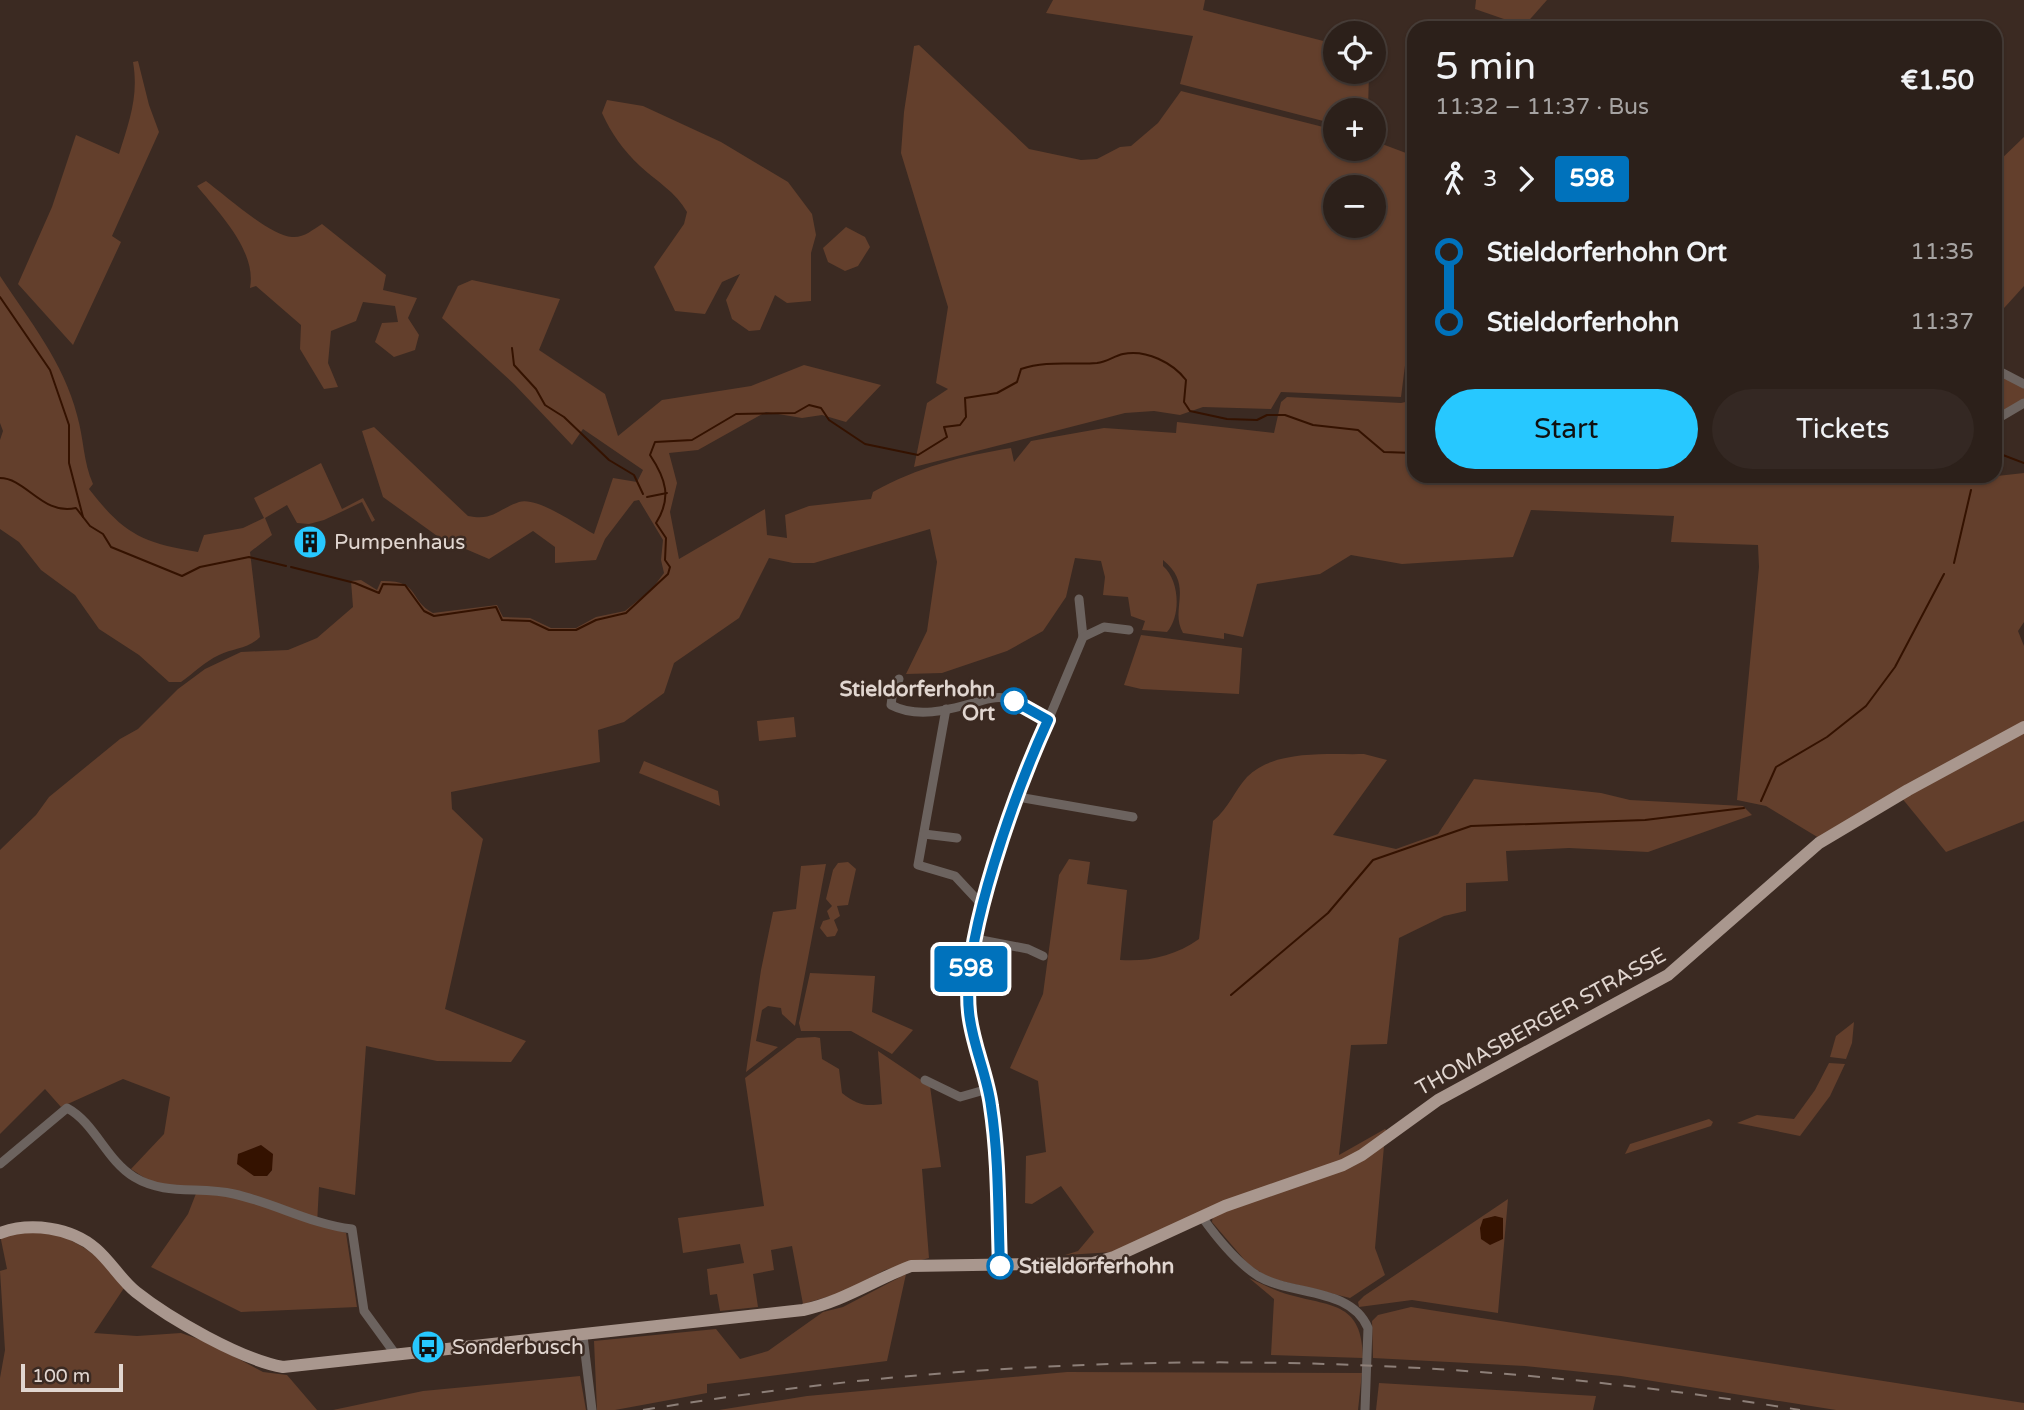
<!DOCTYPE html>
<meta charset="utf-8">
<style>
:root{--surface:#2c201a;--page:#342823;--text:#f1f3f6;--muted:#a6a3a2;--line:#483e39;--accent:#27c8ff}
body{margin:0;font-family:"Varela Round",sans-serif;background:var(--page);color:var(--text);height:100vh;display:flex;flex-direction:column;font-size:26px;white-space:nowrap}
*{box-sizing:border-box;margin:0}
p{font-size:23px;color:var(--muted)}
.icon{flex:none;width:38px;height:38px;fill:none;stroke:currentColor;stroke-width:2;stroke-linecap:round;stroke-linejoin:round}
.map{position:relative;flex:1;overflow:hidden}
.drawer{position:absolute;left:1407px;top:21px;width:595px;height:462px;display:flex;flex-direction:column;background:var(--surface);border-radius:21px;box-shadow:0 2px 5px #0004,0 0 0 2px var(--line)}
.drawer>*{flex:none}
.badge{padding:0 14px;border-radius:5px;font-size:24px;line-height:46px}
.controls{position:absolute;left:1323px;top:21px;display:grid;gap:14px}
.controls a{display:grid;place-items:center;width:63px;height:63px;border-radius:50%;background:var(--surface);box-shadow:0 2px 5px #0004,0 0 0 2px var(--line);font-size:35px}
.scale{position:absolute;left:21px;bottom:18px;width:102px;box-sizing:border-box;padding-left:7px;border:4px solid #e1d6d0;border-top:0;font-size:19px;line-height:24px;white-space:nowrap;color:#e1d6d0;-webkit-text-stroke:5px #3b2a22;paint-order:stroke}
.map>.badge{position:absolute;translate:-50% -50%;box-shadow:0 0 0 4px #fff}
.legs{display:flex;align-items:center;gap:10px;height:77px;padding:0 28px;font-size:23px}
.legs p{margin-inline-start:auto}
.overview{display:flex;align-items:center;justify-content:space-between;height:119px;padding:0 28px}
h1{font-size:38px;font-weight:600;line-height:52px}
.button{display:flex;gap:14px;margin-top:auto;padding:14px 28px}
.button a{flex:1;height:80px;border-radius:42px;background:var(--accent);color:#111;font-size:28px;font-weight:600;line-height:80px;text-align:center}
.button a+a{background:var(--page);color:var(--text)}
ul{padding:0 28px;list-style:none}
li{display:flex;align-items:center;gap:24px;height:70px;font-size:26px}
li i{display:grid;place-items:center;width:10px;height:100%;margin:0 9px;background:currentColor}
li i::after{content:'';width:18px;height:18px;margin:-9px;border:5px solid;border-radius:50%;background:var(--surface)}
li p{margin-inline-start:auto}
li:first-child i{background:linear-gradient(#0000 50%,currentColor 0)}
li:last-child i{background:linear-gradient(currentColor 50%,#0000 0)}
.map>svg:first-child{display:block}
.green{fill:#633f2c;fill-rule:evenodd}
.water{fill:#341200}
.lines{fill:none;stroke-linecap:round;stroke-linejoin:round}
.stream{stroke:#341200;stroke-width:2}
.minor{stroke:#6c635f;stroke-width:9}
.major{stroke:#a9978e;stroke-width:12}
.rail{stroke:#8d7f78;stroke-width:2;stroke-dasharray:12 12;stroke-linecap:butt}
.line-1-casing{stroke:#fff;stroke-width:16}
.line-1{stroke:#0072bc;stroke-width:10}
.stop-1-dot{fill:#fff;stroke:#0072bc;stroke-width:3.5}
.labels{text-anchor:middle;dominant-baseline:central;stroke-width:5;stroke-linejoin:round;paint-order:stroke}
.poi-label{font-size:21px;fill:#e1d6d0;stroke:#3b2a22;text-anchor:start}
.stop-label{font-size:21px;font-weight:bold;fill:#e1d6d0;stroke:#3b2a22;text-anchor:end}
.street-label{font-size:21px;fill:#e1d6d0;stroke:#3b2a22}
</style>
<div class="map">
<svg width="2024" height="1410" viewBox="0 0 2024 1410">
<rect width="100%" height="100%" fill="#3b2a22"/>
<g class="green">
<polygon points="1053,0 1205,0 1203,10 1335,44 1335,72 1369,72 1368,110 1335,110 1335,124 1180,84 1193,36 1046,13"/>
<polygon points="1476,0 1547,0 1524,26 1475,9"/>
<path d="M919,45L1029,149L1081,160L1097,159L1120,147L1131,146L1158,123L1181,91L1335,130V149H1374V141L1414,156V295L1401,397L1281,392L1271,409L1203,407L1180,415L1154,411L1125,413L914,467L927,403L948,389L936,383L948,307L901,153L904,112L914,46ZM1335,187H1374V226H1335Z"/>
<path d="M138,61L149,105L159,132L112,236L121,242L73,345L18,284L52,207L76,135L119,154C129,122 139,96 133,62Z"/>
<path d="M607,100L643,106L721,142L788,182L812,214L816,235L811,253V301L787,303L775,295L760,330L749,331L732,319L726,300L740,274L722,282L705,314L675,311L654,267L684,224L687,212C676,192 656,181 640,166C623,150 611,133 602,113Z"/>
<polygon points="2024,137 2024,286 1995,318 1995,165"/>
<path d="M206,181C225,195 270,236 292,237C304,238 312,230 322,224L386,275L383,290L417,298L408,318L419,335L415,350L394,357L375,342L382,323L398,322L395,306L363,302L356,321L331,331L328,363L338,387L324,389L300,349L301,325L256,286L250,288C257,251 219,213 197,186Z"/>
<polygon points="846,227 865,237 870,247 858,266 845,271 828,262 823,248"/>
<path d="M0,276C29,320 64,363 77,415C84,439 83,461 93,484L89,489C124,534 142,543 198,552L204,535L243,528L264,518L254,498L321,463L342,509L363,498L375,520L372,522L362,502L324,520L309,524L297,523L287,505L265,518L272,535L250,552L260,637C248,649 233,648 219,655C204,662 194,673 181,682H169L139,655L99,629L75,595L41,570L19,542L0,529V440L3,431L0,423Z"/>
<path d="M472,280L560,299L539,350L605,394L618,436L662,400L751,386L804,365L881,385L846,422L822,415L802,418L766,412L698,450L669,453L677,483L670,512L679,559L765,509L767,535L787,538L785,515L809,506L871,499L873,492C918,467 962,456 1011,448L1014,462L1031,441L1104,428L1176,433L1177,422L1274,433L1281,402L1287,397L1401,403L1414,400V476L1979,478L2024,473V622L2018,631L2024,646V722L1819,838L1766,806L1737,800L1759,567L1758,545L1671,542L1674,516L1531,510L1513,557L1402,564L1351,555L1320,574L1257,584L1243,637L1224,633V639L1183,633C1169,609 1195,586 1163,560V566C1180,581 1181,616 1167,632L1142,630L1145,621L1131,616L1128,597L1103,595L1105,577L1101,561L1075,558L1066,597L1043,631L1007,651L942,673L906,674L927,631L937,562L930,529L814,563H793L769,558L739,618L674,663L664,693L624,722L598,730L600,762L451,792L452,809L483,839L445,1009L526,1041L511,1062L437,1061L366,1046L355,1195L319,1187L317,1224L346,1233L357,1307L241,1312L151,1267L188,1214L197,1191L157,1186L131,1169L164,1134L170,1097L123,1079L61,1107L45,1089L0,1134V850L36,815L49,797L120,739L138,729L178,689L205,669L241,652L288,650L317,638L353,607L351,581L361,580L377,590L381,581C421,580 408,600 433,613L497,605L503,617L530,618L551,628H576L596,617L625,611L652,589L664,573L661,560L663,540L639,500L634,501L605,539L596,560L555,563V547L533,531L489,559L440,538L383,497L362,431L374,427L468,516C494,521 496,510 519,502C537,496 577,525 594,534L613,478L637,482L643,470L583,429L572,445L514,384L442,318L458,286ZM250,1152L271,1163L272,1170L267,1176C250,1176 247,1168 238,1154Z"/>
<polygon points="1995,372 2024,387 2024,399 1995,415"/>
<polygon points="1141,635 1242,648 1239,694 1141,689 1124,685"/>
<polygon points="794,717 796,737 759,741 757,721"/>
<polygon points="2024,731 2024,821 1946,852 1901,797"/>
<path d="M1364,754L1387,760L1333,835L1396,849L1438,834L1474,779L1601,793L1630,800L1743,806L1752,815L1648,852L1569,848L1506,851L1508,881L1466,883V911L1444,916L1399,938L1387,1044L1351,1045L1339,1155L1385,1129L1388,1132L1352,1156L1114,1252L1065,1255L1078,1251L1094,1232L1061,1186L1032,1204L1025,1203L1026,1156L1046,1152L1038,1081L1010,1068L1043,994L1059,875L1069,859L1090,862L1087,884L1127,890L1120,960C1148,962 1175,956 1199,939L1213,821C1229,808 1234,791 1247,777C1275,749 1328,755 1364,754Z"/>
<polygon points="644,761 718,791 720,806 639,773"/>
<polygon points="848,862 856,869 848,905 837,906 840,916 834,920 838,930 835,936 827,937 820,928 823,921 830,919 827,911 832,906 826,899 833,870 838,863"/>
<polygon points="826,864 795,1026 782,1014 781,1008 768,1006 762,1010 756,1041 778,1047 746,1072 761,970 773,912 796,909 801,866"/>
<polygon points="810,973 875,976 872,1012 913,1030 892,1054 851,1031 801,1031 799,1023"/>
<polygon points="1854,1022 1852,1043 1846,1059 1830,1057 1836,1036"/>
<path d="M815,1037L820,1038L822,1059L839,1069L842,1093C856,1104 865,1107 882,1104L878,1051L930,1086L941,1167L922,1169L929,1258L885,1270L844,1292L803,1304L792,1246L771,1250L774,1270L753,1274L758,1307L720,1311L717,1294L710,1295L707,1269L744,1263L740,1244L683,1253L678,1218L764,1206L745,1078L797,1038Z"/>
<polygon points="1829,1063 1845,1064 1830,1096 1800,1136 1737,1123 1757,1115 1794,1119 1815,1090"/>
<polygon points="1709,1119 1713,1122 1711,1126 1625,1154 1630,1144"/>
<polygon points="1384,1146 1375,1248 1385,1275 1350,1298 1269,1278 1248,1264 1212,1222 1213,1215"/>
<polygon points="1508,1199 1498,1313 1412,1300 1359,1307 1358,1302 1364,1296"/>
<path d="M47,1231C84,1243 99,1257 126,1285L94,1333L137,1336L181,1333L207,1342L263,1372L287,1375L317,1410H0V1378L5,1350L0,1271L7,1269L0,1235Z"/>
<polygon points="906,1274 887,1361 707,1384 707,1393 615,1410 597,1410 594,1341 716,1329 740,1359 768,1351 823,1312 843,1307"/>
<path d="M1249,1278C1262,1284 1275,1291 1290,1295C1334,1307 1362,1303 1363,1358L1271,1355L1274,1299Z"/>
<polygon points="1411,1307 2024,1403 2024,1410 1836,1410 1621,1376 1525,1366 1373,1358 1372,1321 1378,1315"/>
<polygon points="1067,1372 1362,1373 1358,1410 719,1410 807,1396"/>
<polygon points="580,1376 586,1410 333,1410 423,1391"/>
<polygon points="1379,1383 1596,1396 1593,1410 1376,1410"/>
</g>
<g class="water">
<polygon points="261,1145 273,1154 272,1170 267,1176 254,1176 237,1164 238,1154"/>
<polygon points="1495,1216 1503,1218 1503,1239 1490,1245 1481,1239 1480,1228 1483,1219"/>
</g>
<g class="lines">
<g class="stream">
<polyline points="0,297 50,370 69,425 69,463 83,517"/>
<polyline points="512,348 514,365 536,389 545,405 564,417 609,460 634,475 643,494"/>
<polyline points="1995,452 2024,463"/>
<polyline points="1472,476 1475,482 1514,476"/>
<path d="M0,478C26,478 43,516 76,508L90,526L103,534L111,547L182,576L200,567L249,557L286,566"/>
<polyline points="647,497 667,493"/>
<polyline points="1954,563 1971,490"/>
<path d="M291,567L355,583L379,593L383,584L405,585L424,611L434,616L496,607L502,620L530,621L549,630H576L596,620L626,613L668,574L670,567L665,560L666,538L656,523C672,498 666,479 650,455L655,442L692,440L736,414L795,413L809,405L821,408L829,420L865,444L918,455L947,437L944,427L960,425L966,417L965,398L997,393L1017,382L1021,369C1047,360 1071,365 1097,363C1107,362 1114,356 1123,354C1146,349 1173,363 1186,380L1184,402L1190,411L1227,419L1257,420L1267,415H1285L1313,425L1358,430L1384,452L1414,453"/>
<polyline points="1761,801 1776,767 1827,737 1866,706 1895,667 1944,574"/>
<polyline points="1231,995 1328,913 1373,860 1471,826 1645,820 1744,808"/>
</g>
<g class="minor">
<polyline points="1995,369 2024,384"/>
<polyline points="1995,420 2024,403"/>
<polyline points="1079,599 1083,637"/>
<path d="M899,679L893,690L891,705C918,719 948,710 977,702C985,700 994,696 1004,698C1019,700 1034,712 1048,720"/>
<polyline points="946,709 918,865 955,876 983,906"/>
<polyline points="1018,797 1133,817"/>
<polyline points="924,834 957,838"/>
<polyline points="976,939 1028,949 1043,956"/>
<polyline points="925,1080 960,1097 988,1089"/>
<path d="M0,1164L67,1108C95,1123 106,1160 134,1177C165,1196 199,1186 234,1194C275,1203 310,1224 352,1229L364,1311L396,1355"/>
<path d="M1202,1217C1217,1238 1236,1262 1258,1276C1292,1296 1351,1287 1368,1328L1365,1410"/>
<polyline points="1001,1266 992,1106 969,1012 971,969 983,906 1000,850 1034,754 1083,637 1104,627 1129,630"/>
<polyline points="583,1336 592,1410"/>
</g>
<path class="major" d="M0,1233C30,1222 71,1227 96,1249C111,1262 121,1280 136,1292C170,1319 242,1360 283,1367L803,1310C842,1302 874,1280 911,1266L1093,1263L1114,1257L1225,1206L1343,1165L1362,1155L1438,1100L1668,975L1819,843L1908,790L2024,727"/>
<path class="rail" d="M643,1410C1028,1346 1415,1347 1800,1410"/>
</g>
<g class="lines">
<defs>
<path id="line-1" d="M1000,1266C998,1213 999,1158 991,1106C987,1074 972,1044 969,1012C961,939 1017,788 1048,720L1014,701"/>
</defs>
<use href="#line-1" class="line-1-casing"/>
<use href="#line-1" class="line-1"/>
</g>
<defs>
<symbol id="building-disc" viewBox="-11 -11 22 22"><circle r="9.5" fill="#27c8ff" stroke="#3b2a22"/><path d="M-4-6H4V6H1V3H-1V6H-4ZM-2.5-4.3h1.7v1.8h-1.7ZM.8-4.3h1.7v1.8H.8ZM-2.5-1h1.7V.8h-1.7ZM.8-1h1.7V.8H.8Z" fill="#111"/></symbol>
<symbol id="bus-disc" viewBox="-11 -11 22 22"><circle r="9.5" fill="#27c8ff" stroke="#3b2a22"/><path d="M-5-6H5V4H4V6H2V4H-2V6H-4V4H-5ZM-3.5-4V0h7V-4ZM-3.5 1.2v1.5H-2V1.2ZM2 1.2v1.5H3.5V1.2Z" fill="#111"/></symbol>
</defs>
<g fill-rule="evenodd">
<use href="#building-disc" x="291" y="523" width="38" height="38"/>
<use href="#bus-disc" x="409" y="1328" width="38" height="38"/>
</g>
<g class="stop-1-dot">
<circle cx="1014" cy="701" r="12"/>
<circle cx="1000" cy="1266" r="12"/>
</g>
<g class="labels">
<g class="poi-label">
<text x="334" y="542">Pumpenhaus</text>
<text x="452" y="1347">Sonderbusch</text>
</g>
<g class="stop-label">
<text x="995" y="689">Stieldorferhohn<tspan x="995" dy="24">Ort</tspan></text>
<text x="1019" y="1266" text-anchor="start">Stieldorferhohn</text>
</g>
<g class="street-label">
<text transform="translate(1541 1022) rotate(-29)">THOMASBERGER STRASSE</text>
</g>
</g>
</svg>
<div class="controls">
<a><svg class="icon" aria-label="locate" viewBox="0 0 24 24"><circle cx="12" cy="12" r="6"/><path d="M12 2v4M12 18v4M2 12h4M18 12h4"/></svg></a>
<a>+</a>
<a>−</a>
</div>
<div class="scale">100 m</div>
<b class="badge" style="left:971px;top:969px;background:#0072bc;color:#fff">598</b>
<section class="drawer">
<div class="overview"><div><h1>5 min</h1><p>11:32 – 11:37 · Bus</p></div><b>€1.50</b></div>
<div class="legs"><svg class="icon" aria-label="walk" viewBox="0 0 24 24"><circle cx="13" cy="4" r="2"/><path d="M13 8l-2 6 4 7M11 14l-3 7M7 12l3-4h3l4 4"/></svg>3<svg class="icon" aria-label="forward" viewBox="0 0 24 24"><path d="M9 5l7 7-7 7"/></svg><b class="badge" style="background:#0072bc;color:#fff">598</b></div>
<ul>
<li><i style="color:#0072bc"></i><b>Stieldorferhohn Ort</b><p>11:35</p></li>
<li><i style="color:#0072bc"></i><b>Stieldorferhohn</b><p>11:37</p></li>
</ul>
<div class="button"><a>Start</a><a>Tickets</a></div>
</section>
</div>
